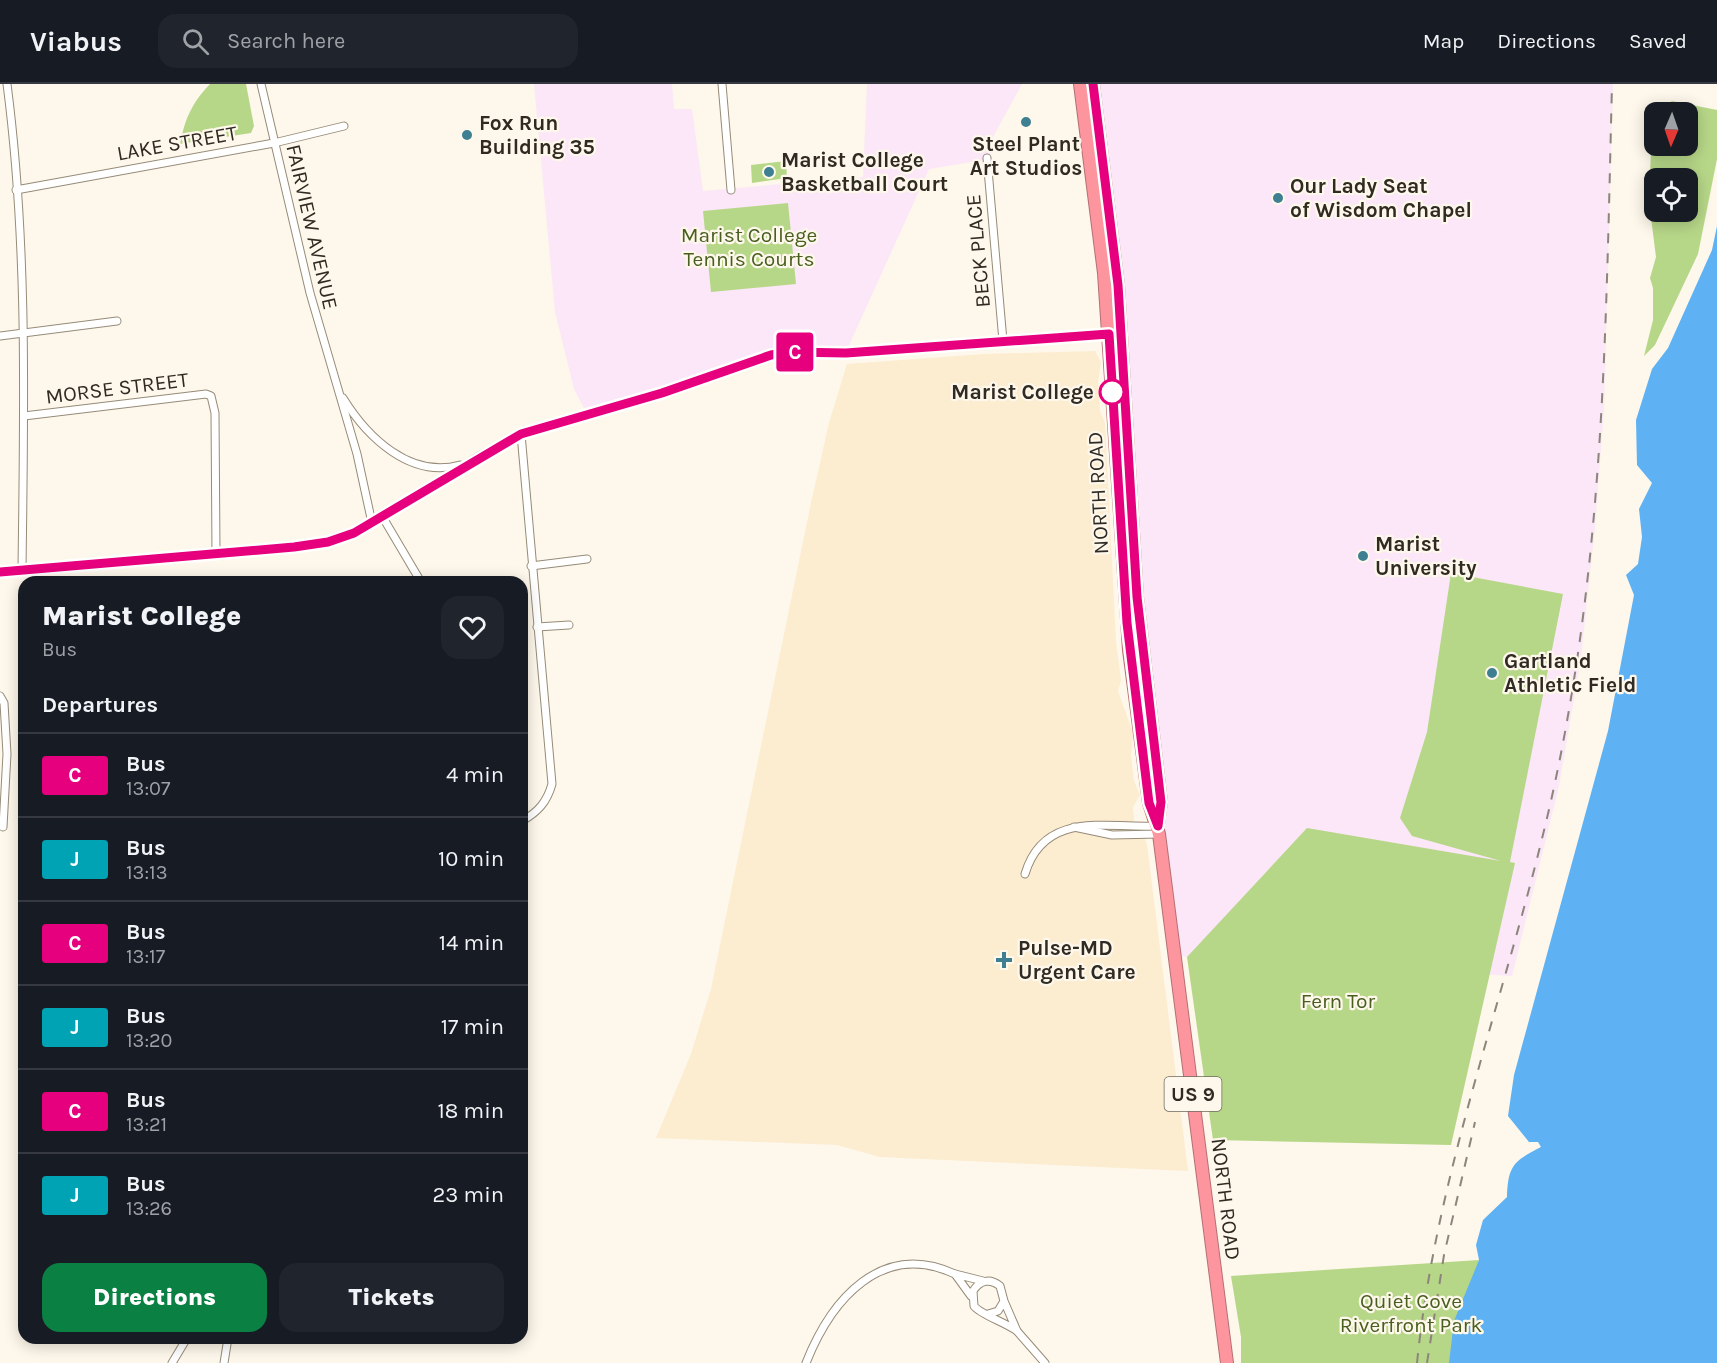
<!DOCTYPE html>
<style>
:root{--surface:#171b24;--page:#20242c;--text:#f1f3f6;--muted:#9ea1a6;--line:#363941;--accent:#0b8043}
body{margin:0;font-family:Karla,sans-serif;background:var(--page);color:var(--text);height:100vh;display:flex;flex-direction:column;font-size:22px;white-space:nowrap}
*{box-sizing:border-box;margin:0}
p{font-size:20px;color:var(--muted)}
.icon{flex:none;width:33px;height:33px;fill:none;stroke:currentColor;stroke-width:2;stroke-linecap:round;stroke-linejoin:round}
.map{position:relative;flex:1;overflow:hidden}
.drawer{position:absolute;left:18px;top:492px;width:510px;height:768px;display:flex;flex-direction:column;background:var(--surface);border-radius:18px;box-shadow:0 3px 15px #0003}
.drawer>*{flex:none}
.badge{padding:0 12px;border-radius:4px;font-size:21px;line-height:39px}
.needle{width:39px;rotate:182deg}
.fabs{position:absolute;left:1644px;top:18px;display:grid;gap:12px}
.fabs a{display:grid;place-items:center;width:54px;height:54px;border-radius:12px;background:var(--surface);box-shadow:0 3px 15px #0003;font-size:30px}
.map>.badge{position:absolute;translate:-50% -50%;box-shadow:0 0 0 3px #fff}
h2{padding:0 24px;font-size:22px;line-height:54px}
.round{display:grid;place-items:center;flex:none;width:63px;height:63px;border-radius:18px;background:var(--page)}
.headline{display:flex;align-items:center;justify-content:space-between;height:102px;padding:0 24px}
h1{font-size:28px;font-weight:800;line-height:45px}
.action{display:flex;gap:12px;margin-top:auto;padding:12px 24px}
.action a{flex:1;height:69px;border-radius:18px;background:var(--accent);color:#fff;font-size:24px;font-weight:800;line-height:69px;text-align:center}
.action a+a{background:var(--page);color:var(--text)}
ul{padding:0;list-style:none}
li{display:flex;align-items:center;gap:18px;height:84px;padding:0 24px;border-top:2px solid var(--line)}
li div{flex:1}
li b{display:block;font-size:22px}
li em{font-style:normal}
li .badge{min-width:66px;font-weight:700;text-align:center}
header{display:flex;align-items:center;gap:36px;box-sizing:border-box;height:84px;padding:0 30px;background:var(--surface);border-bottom:2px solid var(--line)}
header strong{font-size:28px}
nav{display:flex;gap:33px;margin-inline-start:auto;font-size:21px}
.search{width:420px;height:54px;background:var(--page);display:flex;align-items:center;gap:15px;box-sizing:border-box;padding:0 21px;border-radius:18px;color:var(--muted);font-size:22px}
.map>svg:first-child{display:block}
.built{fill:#fcecd0}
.education{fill:#fbe7f7}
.green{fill:#b7d788;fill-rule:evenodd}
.water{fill:#5eb1f2}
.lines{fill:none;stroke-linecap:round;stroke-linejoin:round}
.street-casing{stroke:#968b78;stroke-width:9}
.highway-casing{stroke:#b57073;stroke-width:14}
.street{stroke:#fff;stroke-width:7}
.highway{stroke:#fd959f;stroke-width:12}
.rail{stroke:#8b857c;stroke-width:2;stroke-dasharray:10 10;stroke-linecap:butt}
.line-casing{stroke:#fff;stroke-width:14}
.line{stroke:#e6007e;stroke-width:9}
.poi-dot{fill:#3e7f91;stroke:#fef7eb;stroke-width:2}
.stop-dot{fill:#fff;stroke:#e6007e;stroke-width:3}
.labels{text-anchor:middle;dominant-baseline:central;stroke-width:4.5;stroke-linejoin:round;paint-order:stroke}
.shield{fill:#fef7eb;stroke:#6d685e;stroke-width:1.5}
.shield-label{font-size:20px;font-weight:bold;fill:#2f2a22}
.poi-label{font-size:21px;font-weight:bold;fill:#2f2a22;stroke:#fef7eb;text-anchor:start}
.street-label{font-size:21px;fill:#2f2a22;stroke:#fef7eb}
.park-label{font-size:21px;fill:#485f20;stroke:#fef7eb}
.stop-label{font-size:21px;font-weight:bold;fill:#2f2a22;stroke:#fef7eb;text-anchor:end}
</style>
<header>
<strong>Viabus</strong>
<div class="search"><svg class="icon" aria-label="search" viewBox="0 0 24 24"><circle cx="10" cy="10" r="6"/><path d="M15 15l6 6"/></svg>Search here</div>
<nav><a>Map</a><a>Directions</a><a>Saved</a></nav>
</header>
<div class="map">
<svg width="1717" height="1279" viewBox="0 0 1717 1279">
<rect width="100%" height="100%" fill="#fef7eb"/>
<polygon class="built" points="1095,267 1101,278 1098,298 1100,327 1105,339 1116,558 1121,596 1118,607 1133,649 1131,671 1134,697 1140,711 1133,723 1135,746 1144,753 1147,761 1188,1087 880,1073 837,1061 656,1054 691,970 711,905 811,419 829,339 847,280 985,270"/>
<g class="education">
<polygon points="534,0 672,0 674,25 692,25 703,107 863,93 867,0 1022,0 993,53 990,75 929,85 846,268 774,267 738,277 634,315 586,328 574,305 555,228"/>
<polygon points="1080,0 1613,0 1604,325 1595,443 1581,574 1559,702 1512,892 1175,872 1147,620 1121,247 1108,248"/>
</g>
<g class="green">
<path d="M210,0H246L254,42L251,49L180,60C185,34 192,19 210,0Z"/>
<path d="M1672,17L1717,26V75L1698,170L1655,261L1644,272L1653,236V204L1650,194L1656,173L1649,118L1651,65L1654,50V62H1688V28H1660L1662,24ZM1654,94H1688V128H1654Z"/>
<polygon points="786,77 787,94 752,99 751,81"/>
<polygon points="788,119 796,200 711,208 703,127"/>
<polygon points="1451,489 1563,510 1510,778 1515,779 1451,1061 1213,1056 1187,873 1307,744 1501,777 1412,752 1400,734 1427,648"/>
<polygon points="1479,1176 1452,1279 1241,1279 1241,1253 1231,1192"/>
</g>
<path class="water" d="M1717,142V1279H1449L1454,1237L1479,1176L1476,1161L1483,1136L1507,1113C1508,1081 1514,1077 1541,1063L1538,1058H1529L1508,1032L1514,991L1608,647L1634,511L1626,491L1638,480L1642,453L1639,425L1652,399L1637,381L1636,336L1652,285L1668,264L1712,166Z"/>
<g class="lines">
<defs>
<g id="street">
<path d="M7,0C28,161 24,323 22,485"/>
<polyline points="261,0 310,209 357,370 372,439"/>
<polyline points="722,0 731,106"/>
<polyline points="987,74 1003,257"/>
<polyline points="16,106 274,59 344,42"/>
<polyline points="0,252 117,237"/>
<path d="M343,314C367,353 410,395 460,381"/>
<polyline points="24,332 206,310 211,312 215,329 216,469"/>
<path d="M521,350L552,700C547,718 538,728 522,737"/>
<polyline points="382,432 421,498"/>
<polyline points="531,482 587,475"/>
<polyline points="0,488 280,464 337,456 363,445 479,372 521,350 661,309 771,271 797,268 846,269 1110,250"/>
<polyline points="537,543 569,541"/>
<polyline points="0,612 4,619 7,670 3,743"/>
<polyline points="1074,743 1112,751 1159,750"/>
<path d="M1025,790C1044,726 1107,744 1158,742"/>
<polyline points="971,1212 955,1190 983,1197"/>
<path d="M988,1230L998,1227L1004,1217L1000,1202C990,1194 980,1196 973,1207L974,1222C981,1231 1005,1238 1017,1247L1004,1217"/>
<polyline points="1017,1247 1045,1279"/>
<polyline points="172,1279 187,1254"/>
<polyline points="224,1279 228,1254"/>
<path d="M806,1279C831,1216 881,1156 955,1190"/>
</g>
<g id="highway">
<polyline points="1080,0 1104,189 1129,566 1149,719 1159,750 1227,1279"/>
<polyline points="1093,0 1118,201 1137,513 1161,718 1158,740"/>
</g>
</defs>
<use href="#street" class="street-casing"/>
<use href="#highway" class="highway-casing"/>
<use href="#street" class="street"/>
<use href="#highway" class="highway"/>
<g class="rail">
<path d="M1417,1279C1437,1078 1516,886 1557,689C1605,457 1606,235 1612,0"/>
<polyline points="1427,1279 1444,1171 1475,1038"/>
</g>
</g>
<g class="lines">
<defs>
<polyline id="line" points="0,488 294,463 328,458 354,449 521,350 662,309 771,271 789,268 846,269 1109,250 1127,539 1149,719 1158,742 1161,718 1137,513 1118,201 1093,0"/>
</defs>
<use href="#line" class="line-casing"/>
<use href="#line" class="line"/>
</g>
<g class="poi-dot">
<circle cx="1026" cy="38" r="6"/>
<circle cx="467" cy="51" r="6"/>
<circle cx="769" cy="88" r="6"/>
<circle cx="1278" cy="114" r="6"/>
<circle cx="1363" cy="472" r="6"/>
<circle cx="1492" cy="589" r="6"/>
<path d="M1001 867h6v6h6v6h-6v6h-6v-6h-6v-6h6z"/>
</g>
<circle class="stop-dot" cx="1112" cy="308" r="12"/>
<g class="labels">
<rect class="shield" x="1164.5" y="993" width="57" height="34" rx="4.5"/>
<g class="shield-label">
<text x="1193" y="1010">US 9</text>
</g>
<g class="poi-label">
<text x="479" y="39">Fox Run<tspan x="479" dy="24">Building 35</tspan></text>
<text x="1026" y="60" text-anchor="middle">Steel Plant<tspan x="1026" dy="24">Art Studios</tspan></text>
<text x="781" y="76">Marist College<tspan x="781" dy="24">Basketball Court</tspan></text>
<text x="1290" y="102">Our Lady Seat<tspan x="1290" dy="24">of Wisdom Chapel</tspan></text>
<text x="1375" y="460">Marist<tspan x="1375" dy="24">University</tspan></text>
<text x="1504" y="577">Gartland<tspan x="1504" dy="24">Athletic Field</tspan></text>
<text x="1018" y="864">Pulse-MD<tspan x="1018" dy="24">Urgent Care</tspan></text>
</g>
<g class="street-label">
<text transform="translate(177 59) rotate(-10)">LAKE STREET</text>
<text transform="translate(312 143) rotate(77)">FAIRVIEW AVENUE</text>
<text transform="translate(978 167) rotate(-95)">BECK PLACE</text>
<text transform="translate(117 304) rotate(-7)">MORSE STREET</text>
<text transform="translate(1098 409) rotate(-93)">NORTH ROAD</text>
<text transform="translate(1226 1115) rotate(83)">NORTH ROAD</text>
</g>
<g class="park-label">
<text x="749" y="151">Marist College<tspan x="749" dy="24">Tennis Courts</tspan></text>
<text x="1338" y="917">Fern Tor</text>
<text x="1411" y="1217">Quiet Cove<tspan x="1411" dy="24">Riverfront Park</tspan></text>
</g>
<g class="stop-label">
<text x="1094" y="308">Marist College</text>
</g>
</g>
</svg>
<div class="fabs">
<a><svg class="needle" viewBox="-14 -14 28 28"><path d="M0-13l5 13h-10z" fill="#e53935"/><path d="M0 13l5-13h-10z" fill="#9ea1a6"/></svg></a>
<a><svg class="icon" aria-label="locate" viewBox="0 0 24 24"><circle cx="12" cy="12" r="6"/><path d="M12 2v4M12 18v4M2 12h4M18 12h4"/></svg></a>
</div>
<b class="badge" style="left:795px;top:268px;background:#e6007e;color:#fff">C</b>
<section class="drawer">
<div class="headline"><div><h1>Marist College</h1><p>Bus</p></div><a class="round"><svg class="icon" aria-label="heart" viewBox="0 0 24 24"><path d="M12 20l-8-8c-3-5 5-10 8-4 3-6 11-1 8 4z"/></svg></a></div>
<h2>Departures</h2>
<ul>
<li><span class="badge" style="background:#e6007e;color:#fff">C</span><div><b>Bus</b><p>13:07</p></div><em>4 min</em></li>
<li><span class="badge" style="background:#00a3b4;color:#fff">J</span><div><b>Bus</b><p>13:13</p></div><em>10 min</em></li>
<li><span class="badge" style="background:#e6007e;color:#fff">C</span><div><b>Bus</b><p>13:17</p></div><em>14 min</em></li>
<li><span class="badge" style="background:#00a3b4;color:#fff">J</span><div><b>Bus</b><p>13:20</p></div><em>17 min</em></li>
<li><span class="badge" style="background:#e6007e;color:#fff">C</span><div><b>Bus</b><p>13:21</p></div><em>18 min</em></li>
<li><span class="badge" style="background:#00a3b4;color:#fff">J</span><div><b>Bus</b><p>13:26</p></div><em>23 min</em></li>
</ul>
<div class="action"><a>Directions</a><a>Tickets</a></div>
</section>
</div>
